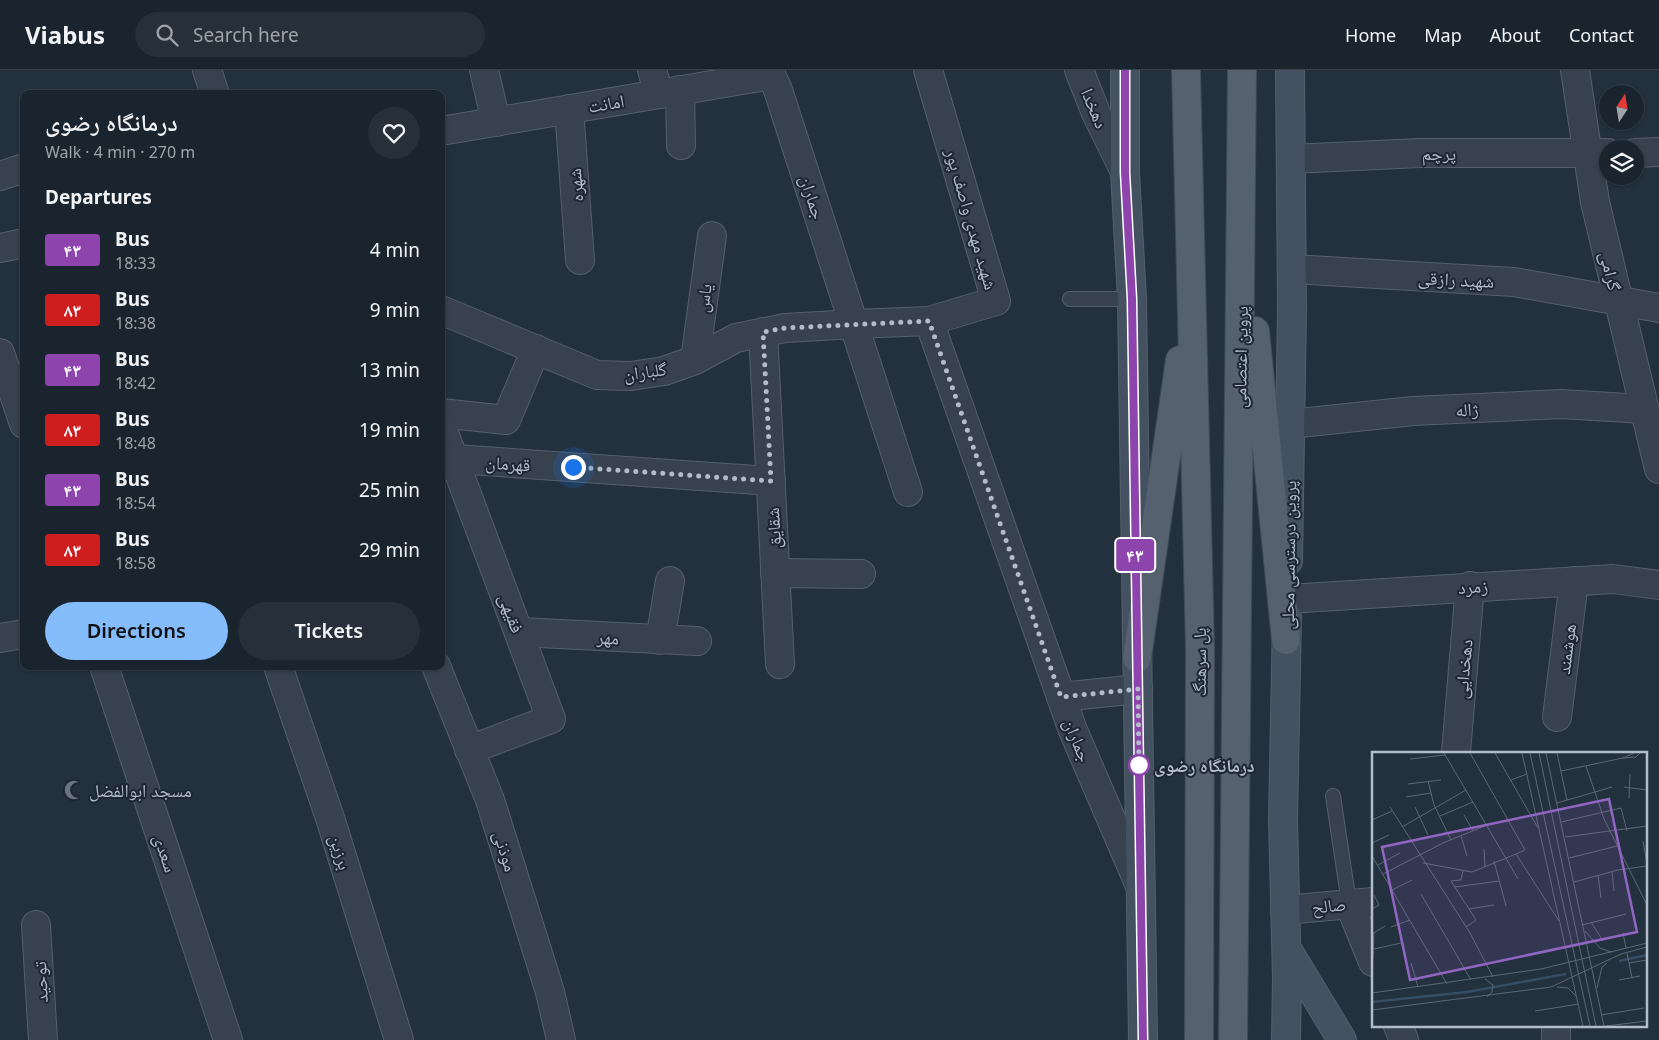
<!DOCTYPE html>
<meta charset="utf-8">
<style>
:root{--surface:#1a242e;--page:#27303a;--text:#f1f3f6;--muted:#9fa4aa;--line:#38414a;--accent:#85bcfc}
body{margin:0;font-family:"Noto Sans","Noto Naskh Arabic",sans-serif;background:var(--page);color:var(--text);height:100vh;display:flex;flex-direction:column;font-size:19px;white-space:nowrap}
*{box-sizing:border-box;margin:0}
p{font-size:16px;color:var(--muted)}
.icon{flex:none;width:28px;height:28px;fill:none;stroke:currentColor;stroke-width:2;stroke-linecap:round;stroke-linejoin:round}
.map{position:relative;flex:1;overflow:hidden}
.side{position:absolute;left:20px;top:20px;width:425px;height:580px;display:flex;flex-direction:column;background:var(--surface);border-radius:10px;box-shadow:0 1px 4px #0004,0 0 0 1px var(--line)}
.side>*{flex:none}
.badge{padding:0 10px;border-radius:4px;font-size:18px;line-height:32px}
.needle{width:32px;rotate:12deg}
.buttons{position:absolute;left:1599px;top:15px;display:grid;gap:10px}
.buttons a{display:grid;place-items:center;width:45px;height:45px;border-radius:50%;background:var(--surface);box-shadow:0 1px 4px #0004,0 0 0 1px var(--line);font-size:25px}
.you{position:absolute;width:25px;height:25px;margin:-12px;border:4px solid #fff;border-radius:50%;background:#1a73e8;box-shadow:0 0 0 8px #1a73e833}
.map>.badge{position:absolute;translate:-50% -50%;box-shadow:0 0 0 2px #fff}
h2{padding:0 25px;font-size:19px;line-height:45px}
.round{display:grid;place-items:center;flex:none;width:52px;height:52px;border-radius:26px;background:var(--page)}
.summary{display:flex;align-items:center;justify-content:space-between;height:85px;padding:0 25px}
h1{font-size:24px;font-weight:600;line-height:38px}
.cta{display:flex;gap:10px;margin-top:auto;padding:10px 25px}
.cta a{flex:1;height:58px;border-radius:30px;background:var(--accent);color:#111;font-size:20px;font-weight:600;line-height:58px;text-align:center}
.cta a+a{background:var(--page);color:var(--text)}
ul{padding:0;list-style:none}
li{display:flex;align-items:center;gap:15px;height:60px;padding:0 25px}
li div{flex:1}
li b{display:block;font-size:19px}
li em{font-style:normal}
li .badge{min-width:55px;font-weight:700;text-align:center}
header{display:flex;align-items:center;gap:30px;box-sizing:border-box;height:70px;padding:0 25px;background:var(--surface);border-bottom:1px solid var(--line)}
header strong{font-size:24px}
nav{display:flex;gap:28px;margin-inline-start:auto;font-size:18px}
.search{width:350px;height:45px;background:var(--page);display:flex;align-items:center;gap:12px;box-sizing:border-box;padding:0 18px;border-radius:28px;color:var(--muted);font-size:19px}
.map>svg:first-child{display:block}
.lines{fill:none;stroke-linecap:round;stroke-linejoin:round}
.service-casing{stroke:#55606c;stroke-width:16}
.minor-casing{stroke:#55606c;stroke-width:30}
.tertiary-casing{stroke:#55606c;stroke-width:30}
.secondary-casing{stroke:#55606c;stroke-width:30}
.primary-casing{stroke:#404b57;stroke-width:30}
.service{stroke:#37424e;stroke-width:14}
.minor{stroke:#37424e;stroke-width:28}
.tertiary{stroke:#37424e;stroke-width:28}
.secondary{stroke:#445161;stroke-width:28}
.primary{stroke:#55616e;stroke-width:28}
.line-casing{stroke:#fff;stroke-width:11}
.line{stroke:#8e44ad;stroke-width:8}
.walk{stroke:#b2bdc9;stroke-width:5;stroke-dasharray:0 9}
.stop-dot{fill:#fff;stroke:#8e44ad;stroke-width:2.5}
.labels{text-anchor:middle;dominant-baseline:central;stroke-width:4;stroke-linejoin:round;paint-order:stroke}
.street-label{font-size:18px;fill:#b2bdc9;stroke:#1c2733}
.stop-label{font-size:18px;font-weight:bold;fill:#b2bdc9;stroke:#1c2733;text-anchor:start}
.poi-label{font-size:18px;fill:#b2bdc9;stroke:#1c2733;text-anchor:start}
.inset-river{fill:none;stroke:#354d65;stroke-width:2.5}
.inset-road{fill:none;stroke:#5c6876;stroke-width:1}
.view{fill:#9166c3;fill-opacity:0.15;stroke:#9166c3;stroke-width:2.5}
.inset-edge{fill:none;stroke:#b2bdc9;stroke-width:2.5}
</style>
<header>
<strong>Viabus</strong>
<div class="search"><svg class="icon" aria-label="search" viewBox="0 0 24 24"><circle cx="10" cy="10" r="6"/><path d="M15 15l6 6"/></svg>Search here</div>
<nav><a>Home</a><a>Map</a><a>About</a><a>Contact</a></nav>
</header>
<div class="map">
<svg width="1659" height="970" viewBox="0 0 1659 970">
<rect width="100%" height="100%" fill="#23303e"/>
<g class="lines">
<defs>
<g id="service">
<polyline points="1070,229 1132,229"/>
<polyline points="1333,726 1349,833"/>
</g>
<g id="minor">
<polyline points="207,0 215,24"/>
<polyline points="484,0 496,52"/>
<polyline points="652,0 659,24"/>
<polyline points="928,0 996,231 929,251"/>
<polyline points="1079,0 1096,43 1125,102"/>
<polyline points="1575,0 1595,132 1659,399"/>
<polyline points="680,20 681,75"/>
<polyline points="569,39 580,190"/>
<polyline points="441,61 771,5"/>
<polyline points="1635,83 1659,82"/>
<polyline points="1291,89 1420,83 1608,83"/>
<polyline points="0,106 24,98"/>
<polyline points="0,178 24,173"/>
<polyline points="1292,199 1514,212 1659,238"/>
<polyline points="441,240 597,305 631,306 664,301 695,290 736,268 785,258 855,254"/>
<polyline points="763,262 780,594"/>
<polyline points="695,290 712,166"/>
<polyline points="441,343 506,350 536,279"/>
<polyline points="1290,354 1413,341 1561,334 1644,339"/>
<polyline points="441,355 551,649 469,680"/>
<polyline points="455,389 771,411"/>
<polyline points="775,503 861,504"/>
<polyline points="1287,529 1613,509 1659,515"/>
<polyline points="520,562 697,571"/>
<polyline points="0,568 24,564"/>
<polyline points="660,570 670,511"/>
<polyline points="278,596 331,751 399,970"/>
<polyline points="436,596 490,730 550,922 561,970"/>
<polyline points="1061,627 1138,619"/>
<polyline points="1557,647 1574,511"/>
<polyline points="1456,682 1470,516"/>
<polyline points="1349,833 1373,892"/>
<polyline points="1285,840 1373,832"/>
<polyline points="36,855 43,970"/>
<polyline points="1398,956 1404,970"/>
<polyline points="1556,958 1556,970"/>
</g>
<g id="tertiary">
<polyline points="769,0 778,20 908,422"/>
<polyline points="855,254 929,251 1072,658 1140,816"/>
<polyline points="0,283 24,354"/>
<polyline points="104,596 228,970"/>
</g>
<g id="secondary">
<polyline points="1125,0 1125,102 1132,229 1143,970"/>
<polyline points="1288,491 1292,239 1290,0"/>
<polyline points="1287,879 1342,970"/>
<polyline points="1286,970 1287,908 1283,750 1287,547"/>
</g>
<g id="primary">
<polyline points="1186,0 1200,577 1199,970"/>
<polyline points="1255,261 1286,570"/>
<polyline points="1137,588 1180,290"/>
<polyline points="1233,970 1242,0"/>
</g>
</defs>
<use href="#service" class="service-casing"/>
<use href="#minor" class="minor-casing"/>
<use href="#tertiary" class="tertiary-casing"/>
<use href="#secondary" class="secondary-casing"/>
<use href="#primary" class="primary-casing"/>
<use href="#service" class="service"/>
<use href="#minor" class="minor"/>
<use href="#tertiary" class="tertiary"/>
<use href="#secondary" class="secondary"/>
<use href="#primary" class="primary"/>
</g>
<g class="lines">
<defs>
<polyline id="line" points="1125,0 1125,102 1132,229 1143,970"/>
</defs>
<use href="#line" class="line-casing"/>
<use href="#line" class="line"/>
<polyline class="walk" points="573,397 771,411 763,262 785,258 929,251 1061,627 1138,619 1139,695"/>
</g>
<defs>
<symbol id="mosque-bare" viewBox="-9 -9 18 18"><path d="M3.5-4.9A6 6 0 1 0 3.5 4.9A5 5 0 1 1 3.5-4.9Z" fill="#6b7280" stroke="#1c2733" stroke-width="2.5" paint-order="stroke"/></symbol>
</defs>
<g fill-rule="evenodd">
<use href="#mosque-bare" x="60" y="706" width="28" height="28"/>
</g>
<circle class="stop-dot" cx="1139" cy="695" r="10"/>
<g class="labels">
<g class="street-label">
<text transform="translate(606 33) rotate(-10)">امانت</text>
<text transform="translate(1095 38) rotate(67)">دهخدا</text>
<text x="1439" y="83">پرچم</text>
<text transform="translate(575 115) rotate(-94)">شهره</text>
<text transform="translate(813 127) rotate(72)">جماران</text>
<text transform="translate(972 149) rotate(74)">شهید مهدی واصف پور</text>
<text transform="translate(1611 201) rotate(77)">گرامی</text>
<text transform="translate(1456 209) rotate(3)">شهید رازقی</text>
<text transform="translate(703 228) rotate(-82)">یاس</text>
<text transform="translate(1240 287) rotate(-89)">پروین اعتصامی</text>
<text transform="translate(645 301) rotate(-8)">گلباران</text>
<text transform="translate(1467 339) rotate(-3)">ژاله</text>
<text transform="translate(508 393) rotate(4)">قهرمان</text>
<text transform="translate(773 458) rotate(-93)">شقایق</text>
<text transform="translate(1288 485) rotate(-89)">پروین درسترسی محلی</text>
<text transform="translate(1473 516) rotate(-4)">زمرد</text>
<text transform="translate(512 543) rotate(70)">فقیهی</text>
<text transform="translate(608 567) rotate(3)">مهر</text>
<text transform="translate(1566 579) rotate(-83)">هوشمند</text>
<text transform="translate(1199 592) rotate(-90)">پل سرهنگ</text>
<text transform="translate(1463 599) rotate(-85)">دهخدایی</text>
<text transform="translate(1078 670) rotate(68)">جماران</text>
<text transform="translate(506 781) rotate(73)">موذنی</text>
<text transform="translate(341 782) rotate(73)">برزین</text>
<text transform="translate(166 783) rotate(72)">سعدی</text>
<text transform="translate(1329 835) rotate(-6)">صالح</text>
<text transform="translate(40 912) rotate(-93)">توحید</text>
</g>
<g class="stop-label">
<text x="1154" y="695">درمانگاه رضوی</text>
</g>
<g class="poi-label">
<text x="89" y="720">مسجد ابوالفضل</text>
</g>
</g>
<g transform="translate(1372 682)">
<rect width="275" height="275" fill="#23303e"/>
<path class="inset-river" d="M247,209L275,203M0,250L95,240L194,222"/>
<path class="inset-road" d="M72,1L146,127M98,1L153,98L144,102M123,1L166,76M150,1L211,274M158,1L218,274M167,1L224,274M174,1L232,274M185,1L195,48M251,6L264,5L268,1M38,7L73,3M214,14L232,67L275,153M189,19L251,6L262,1M139,28L155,22M56,29L62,53L79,88M36,32L69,28M252,35L275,38M34,45L59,41M257,46L258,22M185,51L240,35M18,55L98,181L121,225M43,55L56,83M92,63L101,79M68,64L101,50M0,68L20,59M189,70L249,56L255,79M30,75L94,38M89,84L95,104M193,85L275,74M271,89L275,112M0,91L17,83M112,97L113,115M0,104L75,232M197,106L245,94M122,109L134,154M51,111L100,120L144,102L187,169M6,113L28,101M91,118L89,128L79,129L104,168L94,175M240,119L242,139M11,122L71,91L115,73M226,123L229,146M202,130L246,118L275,114M83,135L127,129M20,138L40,128M49,142L99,228M0,157L7,153L2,143M97,157L122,153M219,170L231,189M210,173L254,162M19,175L38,168M213,179L228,196L239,200M251,181L254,196M0,182L13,174M2,197L29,191M255,201L260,226M1,207L2,180M39,211L46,235M257,211L275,208M113,227L121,233L120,240L115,245M247,228L268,224M185,235L196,236L204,244M225,236L230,215L235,211M0,241L169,217L275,191M0,258L179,235L249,202L275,195M163,259L207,252M229,263L272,256M234,274L275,269"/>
<path class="view" d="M237,47L265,180L38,228L10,95Z"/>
<rect width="275" height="275" class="inset-edge"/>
</g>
</svg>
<div class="buttons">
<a><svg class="needle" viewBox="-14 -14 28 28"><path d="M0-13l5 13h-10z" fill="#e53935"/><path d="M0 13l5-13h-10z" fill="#9fa4aa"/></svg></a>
<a><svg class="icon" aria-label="layers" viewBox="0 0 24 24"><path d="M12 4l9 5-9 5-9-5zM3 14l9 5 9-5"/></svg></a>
</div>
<div class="you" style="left:573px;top:397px"></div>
<b class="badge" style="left:1135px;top:485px;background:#8e44ad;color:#fff">۴۳</b>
<section class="side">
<div class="summary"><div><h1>درمانگاه رضوی</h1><p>Walk · 4 min · 270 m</p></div><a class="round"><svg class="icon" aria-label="heart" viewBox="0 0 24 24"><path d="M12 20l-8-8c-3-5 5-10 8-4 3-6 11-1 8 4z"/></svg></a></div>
<h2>Departures</h2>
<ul>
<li><span class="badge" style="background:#8e44ad;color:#fff">۴۳</span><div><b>Bus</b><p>18:33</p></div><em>4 min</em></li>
<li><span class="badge" style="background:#cd1d1d;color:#fff">۸۳</span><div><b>Bus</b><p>18:38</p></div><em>9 min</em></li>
<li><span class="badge" style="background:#8e44ad;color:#fff">۴۳</span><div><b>Bus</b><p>18:42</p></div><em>13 min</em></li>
<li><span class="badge" style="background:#cd1d1d;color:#fff">۸۳</span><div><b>Bus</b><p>18:48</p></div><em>19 min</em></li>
<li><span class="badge" style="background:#8e44ad;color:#fff">۴۳</span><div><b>Bus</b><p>18:54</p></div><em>25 min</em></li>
<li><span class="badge" style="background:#cd1d1d;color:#fff">۸۳</span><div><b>Bus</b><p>18:58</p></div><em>29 min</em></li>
</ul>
<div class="cta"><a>Directions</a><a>Tickets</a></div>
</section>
</div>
